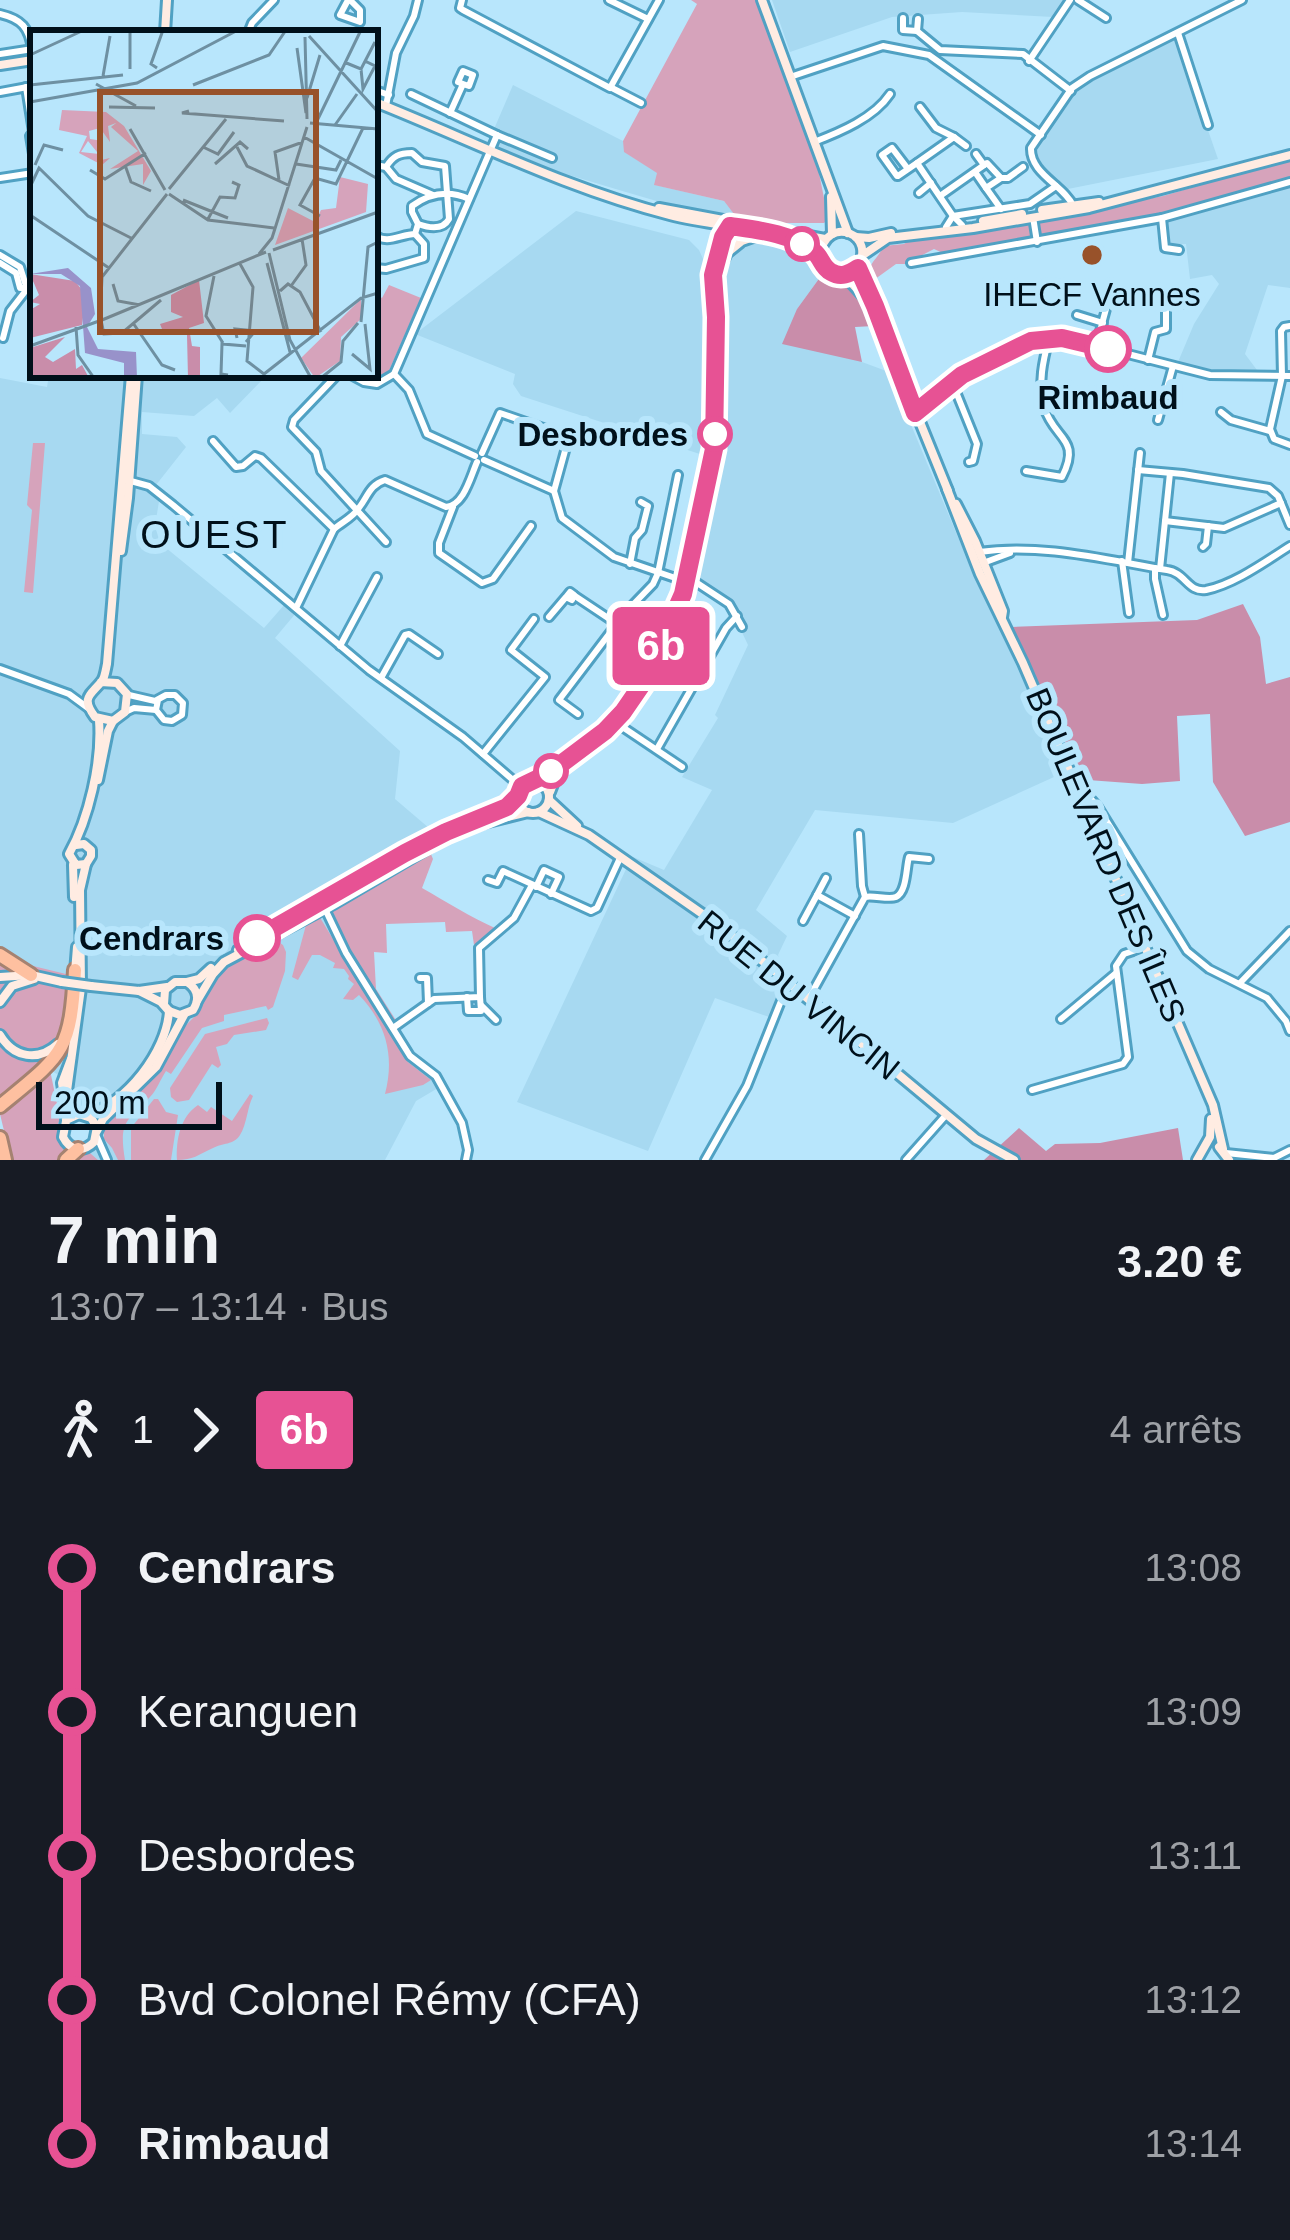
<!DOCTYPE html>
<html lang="fr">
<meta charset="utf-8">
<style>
:root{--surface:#171b24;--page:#20242c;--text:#f1f3f6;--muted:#9ea1a6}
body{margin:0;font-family:Arial,sans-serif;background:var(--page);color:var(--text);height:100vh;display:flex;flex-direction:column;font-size:45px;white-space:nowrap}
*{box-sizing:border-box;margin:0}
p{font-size:39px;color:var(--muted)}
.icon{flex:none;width:66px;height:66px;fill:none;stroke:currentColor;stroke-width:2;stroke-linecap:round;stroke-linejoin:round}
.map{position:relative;height:1160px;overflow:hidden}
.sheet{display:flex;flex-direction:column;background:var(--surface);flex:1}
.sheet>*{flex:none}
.badge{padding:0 24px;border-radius:9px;font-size:42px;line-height:78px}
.scale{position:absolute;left:36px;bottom:30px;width:186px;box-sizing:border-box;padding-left:12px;border:6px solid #00101a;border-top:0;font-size:33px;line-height:42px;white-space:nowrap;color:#00101a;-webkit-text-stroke:9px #b8e6fc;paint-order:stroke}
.map>.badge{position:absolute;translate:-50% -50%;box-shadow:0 0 0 6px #fff}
.legs{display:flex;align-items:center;gap:18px;height:132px;padding:0 48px;font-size:39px}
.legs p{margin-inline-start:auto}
.overview{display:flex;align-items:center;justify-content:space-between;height:204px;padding:0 48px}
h1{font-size:66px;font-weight:700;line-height:90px}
ul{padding:0 48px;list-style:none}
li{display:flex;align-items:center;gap:42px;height:144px;font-size:45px}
li i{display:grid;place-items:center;width:18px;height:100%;margin:0 15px;background:currentColor}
li i::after{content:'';width:30px;height:30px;margin:-15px;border:9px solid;border-radius:50%;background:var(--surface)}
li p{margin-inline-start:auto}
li:first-child i{background:linear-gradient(#0000 50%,currentColor 0)}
li:last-child i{background:linear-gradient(currentColor 50%,#0000 0)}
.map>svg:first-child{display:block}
.built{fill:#a7d9f1}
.green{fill:#d6a3bb}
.forest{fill:#c98daa}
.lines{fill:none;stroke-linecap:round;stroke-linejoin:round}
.street-casing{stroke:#50a1c3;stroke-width:12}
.secondary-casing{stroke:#50a1c3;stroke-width:14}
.highway-casing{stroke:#a58271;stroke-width:18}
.street{stroke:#fff;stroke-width:6}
.secondary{stroke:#ffece2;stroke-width:8}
.highway{stroke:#fec0a0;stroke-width:12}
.secondary-bridge-casing{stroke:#50a1c3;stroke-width:14;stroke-linecap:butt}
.secondary-bridge{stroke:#ffece2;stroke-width:8}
.line-1-casing{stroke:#fff;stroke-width:27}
.line-1{stroke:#e75294;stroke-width:18}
.stop-1-dot{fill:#fff;stroke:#e75294;stroke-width:6}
.poi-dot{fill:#98522a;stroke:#b8e6fc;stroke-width:4.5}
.labels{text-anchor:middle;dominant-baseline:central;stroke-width:12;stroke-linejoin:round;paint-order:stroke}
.poi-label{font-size:33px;fill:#00101a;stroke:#b8e6fc}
.stop-label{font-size:33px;font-weight:bold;fill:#00101a;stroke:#b8e6fc;text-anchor:end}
.street-label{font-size:33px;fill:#00101a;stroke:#b8e6fc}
.quarter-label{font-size:39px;letter-spacing:3px;fill:#00101a;stroke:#b8e6fc}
.inset-road{fill:none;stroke:#6e90a2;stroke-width:3}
.view{fill:#98522a;fill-opacity:0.15;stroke:#98522a;stroke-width:6}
.inset-edge{fill:none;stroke:#00101a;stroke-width:6}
</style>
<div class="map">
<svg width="1290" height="1160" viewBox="0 0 1290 1160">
<rect width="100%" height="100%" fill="#b8e6fc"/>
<g class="built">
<polygon points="772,0 1064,0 1053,17 962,12 892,17 790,52"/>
<polygon points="1176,38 1218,159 1068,189 1036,160 1035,151 1079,88"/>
<polygon points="513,85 623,141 628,154 658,173 655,185 724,201 737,217 748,220 677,207 619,190 559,172 488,143"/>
<polygon points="1290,184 1290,288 1268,285 1245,354 1257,370 1214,370 1178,362 1194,324 1219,284 1212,275 1190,279 1186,244 1167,244 1167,220"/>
<polygon points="576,211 689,240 699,250 708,270 707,352 704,359 707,391 706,456 521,396 513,384 515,374 415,334"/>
<polygon points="761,238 778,240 812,255 815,271 821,276 797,309 862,362 889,372 960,542 1065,772 953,823 815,810 756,910 787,936 778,955 787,980 772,1018 715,998 648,1151 517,1102 627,867 633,857 664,870 712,790 682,777 718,718 715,715 748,645 732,611 702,589 693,587 722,449 721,275 728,258 743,243"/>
<polygon points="49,375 69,375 84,379 85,375 267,375 230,413 217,398 194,416 142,412 142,434 177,437 186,447 156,485 161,489 155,526 160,543 264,628 285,604 296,613 275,638 400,751 395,799 436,834 314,900 341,950 408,1062 434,1081 438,1088 416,1101 385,1160 98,1160 90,1153 100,1137 101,1129 89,1111 80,1110 73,1103 69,1092 69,1081 50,1070 49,972 25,964 0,947 0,378 47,387"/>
</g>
<g class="green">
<polygon points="691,0 758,0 817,163 827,213 827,220 824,223 780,223 737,218 724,201 654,185 657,173 624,152 623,141 697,4"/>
<polygon points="1290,159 1290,178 1167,213 1044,237 1039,235 1037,226 1043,219 1163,196"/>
<path d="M1024,222L1032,228L1033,239L945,254L934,249L905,264H896L871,282C864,263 879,260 883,246L904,244L913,238Z"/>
<path d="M389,285L421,298L388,373C380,380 371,380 361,375H375V293L382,298Z"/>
<polygon points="33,443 45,443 33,593 24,592 32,510 27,505"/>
<path d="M430,852L433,859L422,888C447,902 470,917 497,929L474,945L472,931L446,932L445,922L386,924L387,953L374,952L376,989L397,1022L390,1020L346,949L330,911Z"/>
<path d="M319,916L408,1062L431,1080L423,1085L385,1094C395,1056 386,1023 359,995L353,1000L343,999L354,984L348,979L349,976L344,969L333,968L335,963L320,955H312L298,980L292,977L306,925Z"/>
<path d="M274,939L283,945L286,952L285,971L273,1007L268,1010L266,1006L224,1015V1021L202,1028L171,1074L166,1071C160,1080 157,1090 150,1097C125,1122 119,1123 125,1160H118L112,1148L104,1139V1130L108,1124L163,1067L181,1030L196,1015L223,969Z"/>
<polygon points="0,947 25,964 70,975 75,1009 50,1070 60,1118 57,1128 61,1145 78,1156 90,1153 98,1160 11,1160 0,1114"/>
<polygon points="267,1018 269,1023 266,1030 234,1035 227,1044 216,1047 221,1065 218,1068 212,1064 189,1100 177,1102 171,1097 170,1088 205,1034"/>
<path d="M250,1094L253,1096C247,1108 247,1124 240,1135C234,1145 222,1143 213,1148C198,1155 193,1160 177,1160C176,1140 180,1117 198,1105L207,1112L211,1107L232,1121Z"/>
<polygon points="154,1099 158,1099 166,1112 178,1115 171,1160 131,1160 131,1128"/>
</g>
<g class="forest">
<polygon points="821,276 847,284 863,303 874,326 855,327 862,362 782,344 797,309"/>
<polygon points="1243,604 1260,637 1266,684 1290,677 1290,822 1245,836 1213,782 1210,714 1177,716 1180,781 1142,784 1088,780 1067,746 1012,627 1197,620"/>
<polygon points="1019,1128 1046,1151 1055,1144 1100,1143 1178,1128 1183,1160 984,1160"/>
</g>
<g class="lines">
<defs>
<g id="street">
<polyline points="348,0 340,15 360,22 360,10 350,0"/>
<polyline points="462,0 460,8 463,10 610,88 659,0"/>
<polyline points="609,0 648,19"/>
<polyline points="1078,0 1106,18"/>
<path d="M0,14C22,19 29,28 32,49"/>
<polyline points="903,18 903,30 917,31"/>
<polyline points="918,19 917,31 940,50 1023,54 1071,91"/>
<polyline points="248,33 252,23 274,0"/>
<polyline points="1178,33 1208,125"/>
<polyline points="0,54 33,49"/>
<polyline points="1029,61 1070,0"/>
<polyline points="790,77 883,46 929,55 1041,135"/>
<polyline points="26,87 33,132 30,136 33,154"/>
<polyline points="612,88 641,103"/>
<polyline points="375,90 389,95"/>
<polyline points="0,92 33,86"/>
<polyline points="411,94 497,135"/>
<polyline points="386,106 396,53 414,16 418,0"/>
<polyline points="920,107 936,128 954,137"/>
<polyline points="450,113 463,84 458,82 463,71 473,75 469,86 463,84"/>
<path d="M814,142C840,132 874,118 890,94"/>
<polyline points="976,154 984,165"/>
<polyline points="917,163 954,137 966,146"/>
<polyline points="375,165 386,167 396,179 433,195"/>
<path d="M386,167C393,156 399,153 412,153L422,162L445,166L449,219C443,230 429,228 418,224"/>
<polyline points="908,169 892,148 882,155 897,176 898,176 917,163 953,216 962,225"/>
<polyline points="0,178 33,173"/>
<polyline points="1001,178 1008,178 1023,167"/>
<polyline points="986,188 1001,209"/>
<polyline points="919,193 931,183"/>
<polyline points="940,196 987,163 1001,178 986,188 975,172"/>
<path d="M1074,207C1064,185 1030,174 1031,148L1072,88L1090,76L1242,0"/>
<polyline points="1033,217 1037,242"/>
<polyline points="1162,218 1165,248 1179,250"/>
<polyline points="946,227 953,216 1030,204 1056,186"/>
<path d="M375,235C387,245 401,234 415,234L418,224L412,212V206C430,193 449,190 469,199"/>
<polyline points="0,255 20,267 27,289"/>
<polyline points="0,263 16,273 20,288 26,288"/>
<polyline points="911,263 1162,218 1290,182"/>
<polyline points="375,268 386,269 424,258 424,244 415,234"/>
<polyline points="1077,315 1103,323"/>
<polyline points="1290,326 1284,327 1281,331 1282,376 1270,429 1274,439 1290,445"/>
<polyline points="3,338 10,311 27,289 33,289"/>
<polyline points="1096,346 1106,309"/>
<polyline points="1148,360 1155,332 1166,329 1166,305 1196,303"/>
<polyline points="394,374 409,390 427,434 475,456"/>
<polyline points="337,375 294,420 292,427 316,452 321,471 386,542"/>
<polyline points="351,375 364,382 377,384 394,374 497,135 552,158"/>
<polyline points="952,382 977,444 973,461 969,462"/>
<polyline points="1043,401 1069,396"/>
<polyline points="1221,412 1231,420 1270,431"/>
<polyline points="915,413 962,375 1015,347 1041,339 1069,339 1210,375 1290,376"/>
<polyline points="1158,420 1173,366"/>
<polyline points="213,441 236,467 243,466 255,456 261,458 334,529 296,608"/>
<polyline points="482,453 500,413 566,436 568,440 554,491 562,518 614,557 687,582"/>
<polyline points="484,460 554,491"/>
<polyline points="1138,470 1183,474 1269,488 1278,496 1290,525"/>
<path d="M1026,471L1062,477C1082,438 1054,440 1044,407C1038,383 1043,361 1049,338"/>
<polyline points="127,480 149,486 173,505 369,670 463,737 513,780 518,792"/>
<polyline points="453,507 439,543 439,553 482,583 493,579 531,526"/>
<polyline points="1165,521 1224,528 1281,503"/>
<path d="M334,529C342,522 352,518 358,509C368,497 369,485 385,480L446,507C464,505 470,478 477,462"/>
<polyline points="1203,547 1206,544 1208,526"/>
<path d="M979,552C1042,543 1106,560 1167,570C1185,572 1188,593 1206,590C1235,584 1266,561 1290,546"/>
<polyline points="1122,561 1129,613"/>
<polyline points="983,563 1010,553"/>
<polyline points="1128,563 1140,453"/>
<polyline points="630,564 635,538 642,530 648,506 641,502"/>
<polyline points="1155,568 1155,579 1163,615"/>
<polyline points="1160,569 1170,473"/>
<polyline points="688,577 729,604 742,627"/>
<polyline points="575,596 617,624"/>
<polyline points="549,617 566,597 572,600 574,595 570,592 566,597"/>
<polyline points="340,646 377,577"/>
<polyline points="0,669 69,694 88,708"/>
<polyline points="381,678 405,635 409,634 438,654"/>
<polyline points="129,695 155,701 166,695 175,695 183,703 182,715 172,721 164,720 156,710 158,700"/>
<polyline points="125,712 134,708 156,710"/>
<polyline points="578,714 559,700 625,613 653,584 658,573 678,475"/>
<polyline points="615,722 682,767"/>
<polyline points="657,749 726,628 737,616"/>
<polyline points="483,754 545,677 511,650 534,619"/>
<polyline points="513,780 531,781"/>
<polyline points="1080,797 1091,799 1098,807 1187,951 1209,969 1267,998 1286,1021 1290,1031"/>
<polyline points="859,834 862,886 865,897"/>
<polyline points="488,880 497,883 503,871 591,911 597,908 620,858"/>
<polyline points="536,887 544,870 559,877 551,894"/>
<polyline points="817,895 826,878"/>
<polyline points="325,909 346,953 410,1056 436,1076 462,1123 468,1150 466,1160"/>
<polyline points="803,921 817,895 855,916"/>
<polyline points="420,978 427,978 428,1003"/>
<polyline points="1240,983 1290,931"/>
<polyline points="467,997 468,1011 481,1011 480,997"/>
<path d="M809,998L865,897C873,895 889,900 896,897C907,892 906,867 909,857L929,859"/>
<polyline points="481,1005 496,1020"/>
<polyline points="1061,1019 1116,973"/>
<polyline points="393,1028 434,999 480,997 479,948 514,918 532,885"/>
<polyline points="1032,1090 1123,1064 1128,1057 1116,966 1124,954 1145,947"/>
<polyline points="97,1137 107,1160"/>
<polyline points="1226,1153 1274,1158 1290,1150"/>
<polyline points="705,1160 747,1086 789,981"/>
<polyline points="906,1160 946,1115"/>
</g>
<g id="secondary">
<polyline points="762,0 848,233"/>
<polyline points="165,33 167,0"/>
<polyline points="0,65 33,60"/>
<path d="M375,102C473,141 567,189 670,215C700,223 731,225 762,231"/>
<polyline points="831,197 832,234"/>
<polyline points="659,208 825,239"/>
<polyline points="1042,210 1099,202"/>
<polyline points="983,221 1022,214"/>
<polyline points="782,236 812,249 820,256 830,271 848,279 866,299 879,322"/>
<polyline points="856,237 869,238 891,233"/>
<polyline points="863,255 888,238 973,228 1089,208 1290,155"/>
<path d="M820,256C825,212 882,235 855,270"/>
<polyline points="858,268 873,302"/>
<polyline points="715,270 722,241 730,226"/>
<polyline points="879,321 948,491"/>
<polyline points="947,489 980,574 1023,663 1213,1105 1223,1149"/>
<polyline points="956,504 975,541 1003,611 1002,617"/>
<polyline points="121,551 128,498 137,375"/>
<path d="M101,682L117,683L127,694L125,712L113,721L95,717C80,697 91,695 102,681C105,677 106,668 107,664L131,375"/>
<polyline points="98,780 108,731 113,721"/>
<polyline points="536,781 605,731 623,713 645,679 673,621 687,582 714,449 714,306 719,269 727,253 742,241 759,235 782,236"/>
<circle cx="533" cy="797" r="16"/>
<polyline points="550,792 555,779 571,759"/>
<polyline points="549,800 577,826"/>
<polyline points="539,812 589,835 724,929 976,1139 1014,1160"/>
<polyline points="481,820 507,807 518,796"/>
<path d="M76,845L84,844L91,850V856L86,864L76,865L69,854C89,818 102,762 99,720"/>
<polyline points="73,865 74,897"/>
<polyline points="238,950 405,853 450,831"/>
<polyline points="75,972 77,947"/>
<polyline points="0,977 31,975 62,982"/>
<polyline points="187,982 199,979 211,968"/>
<polyline points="91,986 139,991 167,987"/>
<path d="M139,991L161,1002L169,1011L180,1015L193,1010C200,999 198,989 187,982H175L165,990L164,1004"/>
<polyline points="197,1001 213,974 224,962 335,903 449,836 484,823 528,812"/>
<polyline points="0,1002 12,986 34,979"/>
<path d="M0,1035C14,1058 38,1062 58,1044"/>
<polyline points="79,1114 70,1104 67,1091 81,988 80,890 86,864"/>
<path d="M87,1115C126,1104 167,1051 169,1011"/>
<path d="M66,1120L79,1114L91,1118L97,1127L94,1142C83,1153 70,1151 63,1137L67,1116L62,1083L71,1059"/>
<polyline points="97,1131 103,1119 156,1067 184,1015"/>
<polyline points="1219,1147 1229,1160"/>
<polyline points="1197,1160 1210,1137 1211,1119"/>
</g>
<g id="highway">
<polyline points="0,955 31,975"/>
<path d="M0,1106C62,1055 71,1053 75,970"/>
<polyline points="0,1138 5,1160"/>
<polyline points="66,1160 78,1149"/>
</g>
</defs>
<use href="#street" class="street-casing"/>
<use href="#secondary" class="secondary-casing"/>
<use href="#highway" class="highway-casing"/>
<use href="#street" class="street"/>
<use href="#secondary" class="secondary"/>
<use href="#highway" class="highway"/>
<defs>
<polyline id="secondary-bridge" points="62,982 91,986"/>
</defs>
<use href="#secondary-bridge" class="secondary-bridge-casing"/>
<use href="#secondary-bridge" class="secondary-bridge"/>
</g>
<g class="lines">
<defs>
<path id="line-1" d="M257,938L405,853L446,832L507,807L518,796L522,786L549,773L605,731L623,712L645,680L683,594L714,449L716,317L713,275L723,237L730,226C758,230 790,233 813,251C822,257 821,267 831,272C841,278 849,274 858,268L875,306L915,413L962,375L1031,341L1062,338L1108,349"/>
</defs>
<use href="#line-1" class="line-1-casing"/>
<use href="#line-1" class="line-1"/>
</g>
<g class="stop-1-dot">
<circle cx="802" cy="244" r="15"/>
<circle cx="1108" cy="349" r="21"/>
<circle cx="715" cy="434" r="15"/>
<circle cx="551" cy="771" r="15"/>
<circle cx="257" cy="938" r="21"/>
</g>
<circle class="poi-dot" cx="1092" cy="255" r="12"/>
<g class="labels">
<g class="poi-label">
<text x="1092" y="294">IHECF Vannes</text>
</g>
<g class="stop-label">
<text x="1108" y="397" text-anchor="middle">Rimbaud</text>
<text x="688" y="434">Desbordes</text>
<text x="224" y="938">Cendrars</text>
</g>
<g class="street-label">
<text transform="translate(1106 855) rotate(67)">BOULEVARD DES ÎLES</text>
<text transform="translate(799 995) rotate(39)">RUE DU VINCIN</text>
</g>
<g class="quarter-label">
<text x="215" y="534">OUEST</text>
</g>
</g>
<g transform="translate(30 30)">
<rect width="348" height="348" fill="#b8e6fc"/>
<path d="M32,80L76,82L94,96L121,141L113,155V134L80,139L108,121L81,97L86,93L78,96L80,112L70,98L59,101L60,109L73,111L67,122L58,111L51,122L69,124L67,131L80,128L72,135L49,123L57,106L29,100ZM310,147L338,154L336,182L245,215L258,178L285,192L291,180L306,178ZM331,269V289L311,307L310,331L285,348L271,328Z" fill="#d6a3bb"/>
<path d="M0,244L45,251L56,265L52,295L0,308V280L10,274L0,272L9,265ZM169,250L174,293L159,298L162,316L170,317V348H158L157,305L134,304L130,294L153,287L141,282V265ZM35,307L15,327L23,332L45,319L46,339L52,335L59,348H0V318Z" fill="#c98daa"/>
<path d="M38,238L61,258L65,284L57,297L68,319L106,322L107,348H94V333L55,323L50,256L31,244H0Z" fill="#9892ca"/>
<path class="inset-road" d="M100,0V39M279,6L348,82M275,7L277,89M267,18L276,83M0,25L54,0M314,32L331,39L345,12M127,38L121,34L133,0M331,39L333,59L345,36L335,31M73,46L80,6M66,54L106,76M0,55L93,45M163,55L239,25L256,0M277,68L290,25M0,72L107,53L208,0M79,77L125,78M159,81L152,83L254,91M280,93L348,99M286,93L331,0M305,95L327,64M100,99L135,160M274,107L348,149M173,117L188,124L204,102M207,117L217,136L260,156M185,134L210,112L218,119M266,134L306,140L311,130M5,135L14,115L33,120M95,135L101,152L121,161M60,140L75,149L116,123M249,150L245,122L273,112M0,157L9,138L58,186L103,209M139,159L196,89M139,164L178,190L244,198M153,170L198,188M0,185L79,238M290,186L270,175L285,148L306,154L333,98M178,189L190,167L205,168L209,155L202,152M243,220L348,182M239,223L260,310L281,348M229,224L242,208L277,97M209,232L223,257L217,331L234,344L331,268L348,263M237,233L260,322M184,246L176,286L193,313M83,254L88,271L110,275M261,256L276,235L272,209M250,261L258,254L270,262L291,302M71,290L74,304L92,303L131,270M72,290L236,222M70,291L72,247L137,164M331,292L338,217L348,212M103,293L132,335L145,340M46,297L48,325L64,348M207,308L205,299L225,301L216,312M0,316L69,291M322,324L340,339L335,294M198,345L191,344L192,314L216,316M291,348L311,332L313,311L328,293"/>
<path class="view" d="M70,62H286V302H70Z"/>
<rect width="348" height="348" class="inset-edge"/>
</g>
</svg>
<div class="scale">200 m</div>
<b class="badge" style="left:661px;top:646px;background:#e75294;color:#fff">6b</b>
</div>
<section class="sheet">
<div class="overview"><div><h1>7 min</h1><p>13:07 – 13:14 · Bus</p></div><b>3.20 €</b></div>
<div class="legs"><svg class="icon" aria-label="walk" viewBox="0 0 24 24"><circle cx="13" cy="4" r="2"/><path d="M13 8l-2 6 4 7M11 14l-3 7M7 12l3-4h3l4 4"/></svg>1<svg class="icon" aria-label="forward" viewBox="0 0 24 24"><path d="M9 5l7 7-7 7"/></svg><b class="badge" style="background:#e75294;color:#fff">6b</b><p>4 arrêts</p></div>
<ul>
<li><i style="color:#e75294"></i><b>Cendrars</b><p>13:08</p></li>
<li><i style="color:#e75294"></i><span>Keranguen</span><p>13:09</p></li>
<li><i style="color:#e75294"></i><span>Desbordes</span><p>13:11</p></li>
<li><i style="color:#e75294"></i><span>Bvd Colonel Rémy (CFA)</span><p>13:12</p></li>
<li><i style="color:#e75294"></i><b>Rimbaud</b><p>13:14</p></li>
</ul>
</section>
